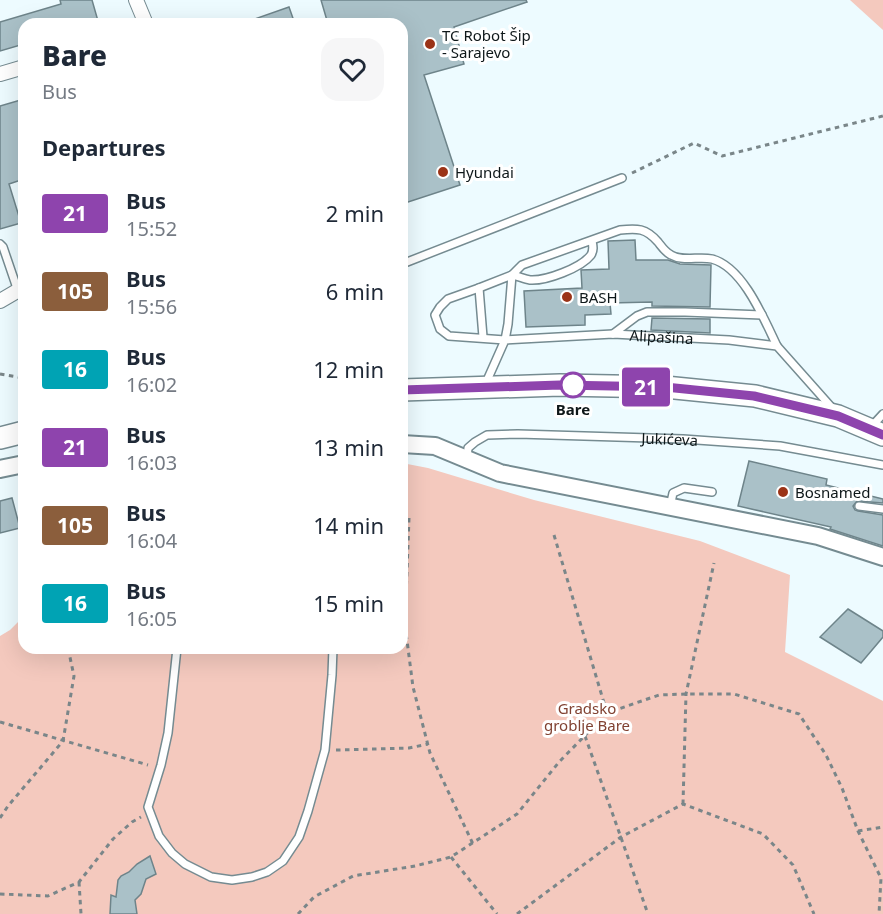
<!DOCTYPE html>
<meta charset="utf-8">
<style>
:root{--surface:#fff;--page:#f6f6f7;--text:#1f2937;--muted:#747a83}
body{margin:0;font-family:"Noto Sans",sans-serif;background:var(--page);color:var(--text);height:100vh;display:flex;flex-direction:column;font-size:22px;white-space:nowrap}
*{box-sizing:border-box;margin:0}
p{font-size:20px;color:var(--muted)}
.icon{flex:none;width:33px;height:33px;fill:none;stroke:currentColor;stroke-width:2;stroke-linecap:round;stroke-linejoin:round}
.map{position:relative;flex:1;overflow:hidden}
.drawer{position:absolute;left:18px;top:18px;width:390px;height:636px;display:flex;flex-direction:column;background:var(--surface);border-radius:18px;box-shadow:0 6px 24px #0002}
.drawer>*{flex:none}
.badge{padding:0 12px;border-radius:4px;font-size:21px;line-height:39px}
.map>.badge{position:absolute;translate:-50% -50%;box-shadow:0 0 0 3px #fff}
h2{padding:0 24px;font-size:22px;line-height:54px}
.round{display:grid;place-items:center;flex:none;width:63px;height:63px;border-radius:18px;background:var(--page)}
.headline{display:flex;align-items:center;justify-content:space-between;height:102px;padding:0 24px}
h1{font-size:28px;font-weight:800;line-height:45px}
ul{padding:0;list-style:none}
li{display:flex;align-items:center;gap:18px;height:78px;padding:0 24px}
li div{flex:1}
li b{display:block;font-size:22px}
li em{font-style:normal}
li .badge{min-width:66px;font-weight:700;text-align:center}
.map>svg:first-child{display:block}
.green{fill:#f4c9be}
.building{fill:#aac1c8;stroke:#6e848a;stroke-width:1.5}
.lines{fill:none;stroke-linecap:round;stroke-linejoin:round}
.service-casing{stroke:#758b91;stroke-width:10}
.minor-casing{stroke:#758b91;stroke-width:16}
.tertiary-casing{stroke:#758b91;stroke-width:20}
.primary-casing{stroke:#758b91;stroke-width:24}
.path{stroke:#7a8689;stroke-width:3;stroke-dasharray:4.5 4.5;stroke-linecap:butt}
.service{stroke:#fff;stroke-width:7}
.minor{stroke:#fff;stroke-width:14}
.tertiary{stroke:#fff;stroke-width:16}
.primary{stroke:#fff;stroke-width:21}
.line-casing{stroke:#fff;stroke-width:14}
.line{stroke:#8e44ad;stroke-width:9}
.poi-dot{fill:#9b3317;stroke:#fff;stroke-width:2}
.stop-dot{fill:#fff;stroke:#8e44ad;stroke-width:3}
.labels{text-anchor:middle;dominant-baseline:central;stroke-width:6;stroke-linejoin:round;paint-order:stroke}
.poi-label{font-size:15px;fill:#0e1719;stroke:#fff;text-anchor:start}
.street-label{font-size:15px;fill:#0e1719;stroke:#fff}
.stop-label{font-size:15px;font-weight:bold;fill:#0e1719;stroke:#fff}
.park-label{font-size:15px;fill:#814232;stroke:#fff}
</style>
<div class="map">
<svg width="883" height="914" viewBox="0 0 883 914">
<rect width="100%" height="100%" fill="#edfbff"/>
<g class="green">
<polygon points="850,0 883,0 883,30"/>
<polygon points="402,463 428,468 534,500 700,541 790,575 785,652 883,701 883,914 0,914 0,636 10,630 24,616 24,648 402,648"/>
</g>
<g class="building">
<polygon points="60,0 92,0 98,21 90,24 24,24 24,44 0,51 0,22 61,4"/>
<polygon points="321,0 526,0 527,2 454,27 464,64 424,75 460,185 402,204 402,24 328,24"/>
<polygon points="289,7 295,24 246,24 246,22"/>
<polygon points="24,99 24,179 9,184 21,223 0,229 0,106"/>
<polygon points="635,240 636,260 668,260 680,264 711,265 710,307 652,306 652,302 610,303 611,314 585,315 585,325 526,327 524,291 582,288 581,270 609,269 608,241"/>
<polygon points="652,318 710,319 710,333 651,330"/>
<polygon points="749,461 827,479 826,485 883,499 883,503 857,501 853,506 855,510 858,511 883,515 883,546 830,529 831,527 738,506"/>
<polygon points="12,498 20,528 0,533 0,501"/>
<polygon points="848,609 883,631 883,637 861,663 820,637"/>
<polygon points="150,856 156,874 146,879 141,894 135,900 137,914 110,914 111,895 116,897 118,880 121,876 129,872 137,864"/>
</g>
<g class="lines">
<defs>
<g id="service">
<polyline points="0,244 3,247 18,291"/>
<polyline points="402,264 622,178"/>
<path d="M512,275L508,324L505,340L449,336L440,329L435,315L440,307L448,299L479,288L512,275L522,265L620,230C637,228 646,228 658,242C662,247 665,252 671,255C683,262 699,256 712,259C743,267 764,319 777,346"/>
<path d="M512,275C518,276 524,279 530,280C546,281 581,268 591,255C594,250 593,246 592,241"/>
<polyline points="479,288 483,337"/>
<polyline points="613,334 637,316 647,312 685,312 762,315"/>
<path id="s1" d="M485,385L505,340L613,334L729,340L777,346L833,409"/>
<polyline points="871,427 883,414"/>
<path id="s2" d="M467,458L468,448L475,442L487,435L518,434L683,439L780,446L883,465"/>
<polyline points="859,506 883,509"/>
<polyline points="670,507 673,493 684,488 712,492"/>
<polyline points="177,648 168,733 161,765 148,807 159,836 172,853 185,864 211,877 232,880 252,877 267,872 283,861 299,837 308,811 325,750 332,675 333,648"/>
</g>
<g id="minor">
<polyline points="136,0 146,24"/>
<polyline points="0,74 24,67"/>
<polyline points="0,301 24,287"/>
</g>
<g id="tertiary">
<polyline points="402,444 435,446 500,473 818,536 883,557"/>
<polyline points="0,469 24,464"/>
</g>
<g id="primary">
<polyline points="402,390 560,385 665,387 755,396 838,416 883,435"/>
<polyline points="0,438 24,432"/>
</g>
</defs>
<use href="#service" class="service-casing"/>
<use href="#minor" class="minor-casing"/>
<use href="#tertiary" class="tertiary-casing"/>
<use href="#primary" class="primary-casing"/>
<g class="path">
<polyline points="632,173 694,143 722,156 883,116"/>
<polyline points="0,374 24,378"/>
<polyline points="409,518 405,625 413,687 430,753 473,844"/>
<polyline points="554,535 607,713"/>
<polyline points="0,722 148,765"/>
<polyline points="585,736 648,914"/>
<polyline points="336,750 409,748 428,744"/>
<polyline points="683,804 686,694 714,563"/>
<polyline points="0,818 8,806 63,741 74,676 68,648"/>
<polyline points="858,831 883,827"/>
<polyline points="451,857 497,914"/>
<polyline points="79,882 81,914"/>
<polyline points="0,894 48,896 79,882 113,839 132,822 141,817"/>
<polyline points="298,914 314,897 353,876 415,866 451,857 517,814 559,762 607,713 659,695 686,694 734,694 799,714 826,755 842,788 858,831 881,878 879,914"/>
<polyline points="517,914 621,837 683,804 763,834 793,865 814,914"/>
</g>
<use href="#service" class="service"/>
<use href="#minor" class="minor"/>
<use href="#tertiary" class="tertiary"/>
<use href="#primary" class="primary"/>
</g>
<g class="lines">
<defs>
<polyline id="line" points="402,390 560,385 665,387 754,396 838,416 883,435"/>
</defs>
<use href="#line" class="line-casing"/>
<use href="#line" class="line"/>
</g>
<g class="poi-dot">
<circle cx="430" cy="44" r="6"/>
<circle cx="443" cy="172" r="6"/>
<circle cx="567" cy="297" r="6"/>
<circle cx="783" cy="492" r="6"/>
</g>
<circle class="stop-dot" cx="573" cy="385" r="12"/>
<g class="labels">
<g class="poi-label">
<text x="442" y="35">TC Robot Šip<tspan x="442" dy="17">- Sarajevo</tspan></text>
<text x="455" y="172">Hyundai</text>
<text x="579" y="297">BASH</text>
<text x="795" y="492">Bosnamed</text>
</g>
<g class="street-label">
<text stroke="none"><textPath href="#s1" startOffset="206">Alipašina</textPath></text>
<text stroke="none"><textPath href="#s2" startOffset="216">Jukićeva</textPath></text>
</g>
<g class="stop-label">
<text x="573" y="409">Bare</text>
</g>
<g class="park-label">
<text x="587" y="708">Gradsko<tspan x="587" dy="17">groblje Bare</tspan></text>
</g>
</g>
</svg>
<b class="badge" style="left:646px;top:387px;background:#8e44ad;color:#fff">21</b>
<section class="drawer">
<div class="headline"><div><h1>Bare</h1><p>Bus</p></div><a class="round"><svg class="icon" aria-label="heart" viewBox="0 0 24 24"><path d="M12 20l-8-8c-3-5 5-10 8-4 3-6 11-1 8 4z"/></svg></a></div>
<h2>Departures</h2>
<ul>
<li><span class="badge" style="background:#8e44ad;color:#fff">21</span><div><b>Bus</b><p>15:52</p></div><em>2 min</em></li>
<li><span class="badge" style="background:#8b5e3c;color:#fff">105</span><div><b>Bus</b><p>15:56</p></div><em>6 min</em></li>
<li><span class="badge" style="background:#00a3b4;color:#fff">16</span><div><b>Bus</b><p>16:02</p></div><em>12 min</em></li>
<li><span class="badge" style="background:#8e44ad;color:#fff">21</span><div><b>Bus</b><p>16:03</p></div><em>13 min</em></li>
<li><span class="badge" style="background:#8b5e3c;color:#fff">105</span><div><b>Bus</b><p>16:04</p></div><em>14 min</em></li>
<li><span class="badge" style="background:#00a3b4;color:#fff">16</span><div><b>Bus</b><p>16:05</p></div><em>15 min</em></li>
</ul>
</section>
</div>
